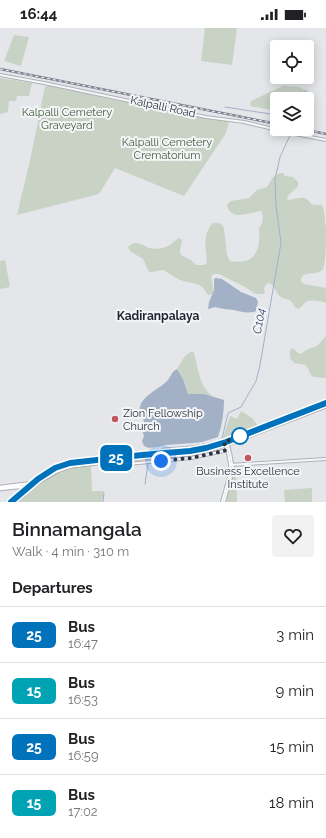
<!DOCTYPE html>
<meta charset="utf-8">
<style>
:root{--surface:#fff;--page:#f2f2f2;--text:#202124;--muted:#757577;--line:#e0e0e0}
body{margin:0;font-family:Raleway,sans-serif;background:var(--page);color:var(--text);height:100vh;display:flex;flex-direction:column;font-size:15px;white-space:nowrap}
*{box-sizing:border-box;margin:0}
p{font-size:13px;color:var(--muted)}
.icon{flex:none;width:22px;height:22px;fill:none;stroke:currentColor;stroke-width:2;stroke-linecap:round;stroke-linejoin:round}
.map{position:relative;height:474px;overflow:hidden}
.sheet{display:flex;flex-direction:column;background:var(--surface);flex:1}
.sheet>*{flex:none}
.badge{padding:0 8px;border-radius:6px;font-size:14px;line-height:26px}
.tools{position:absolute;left:270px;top:12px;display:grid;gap:8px}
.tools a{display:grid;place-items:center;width:44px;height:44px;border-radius:4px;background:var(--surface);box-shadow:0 2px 10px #0003;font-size:20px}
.you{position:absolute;width:20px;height:20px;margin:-10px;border:3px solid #fff;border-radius:50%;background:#1a73e8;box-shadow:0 0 0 6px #1a73e833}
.map>.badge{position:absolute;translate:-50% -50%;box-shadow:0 0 0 2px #fff}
h2{padding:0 12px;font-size:15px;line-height:36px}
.round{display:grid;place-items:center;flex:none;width:42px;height:42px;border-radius:4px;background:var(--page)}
.overview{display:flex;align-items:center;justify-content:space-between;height:68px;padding:0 12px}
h1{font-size:19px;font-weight:600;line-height:30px}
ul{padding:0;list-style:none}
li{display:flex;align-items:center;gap:12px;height:56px;padding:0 12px;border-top:1px solid var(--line)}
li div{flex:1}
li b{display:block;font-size:15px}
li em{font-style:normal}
li .badge{min-width:44px;font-weight:700;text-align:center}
.status{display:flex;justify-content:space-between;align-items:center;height:28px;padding:0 20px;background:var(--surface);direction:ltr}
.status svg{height:11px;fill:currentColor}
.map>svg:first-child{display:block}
.green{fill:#c8d3c6}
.water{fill:#a3b1c6}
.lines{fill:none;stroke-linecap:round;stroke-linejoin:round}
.stream{stroke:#a3b1c6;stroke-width:1}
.tertiary-casing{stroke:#adb0b7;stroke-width:4}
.secondary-casing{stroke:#adb0b7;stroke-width:4.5}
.primary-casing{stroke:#a4a9b4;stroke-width:5}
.tertiary{stroke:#f6f7f9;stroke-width:2}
.secondary{stroke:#fff;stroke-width:2.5}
.primary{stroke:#fff;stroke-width:3}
.rail-casing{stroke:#7f8492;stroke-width:2.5}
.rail{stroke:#f3f5f7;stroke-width:1;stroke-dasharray:3;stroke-linecap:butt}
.line-casing{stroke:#fff;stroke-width:9}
.line{stroke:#0072bc;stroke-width:6}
.walk{stroke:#2d3241;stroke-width:4;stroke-dasharray:0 7.2}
.poi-dot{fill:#c0575d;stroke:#f3f5f7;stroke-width:1.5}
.stop-dot{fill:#fff;stroke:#0072bc;stroke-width:2}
.labels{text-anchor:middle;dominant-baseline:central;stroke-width:4;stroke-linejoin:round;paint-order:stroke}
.street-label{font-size:11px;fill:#2d3241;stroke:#f3f5f7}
.park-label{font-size:11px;fill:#3f5b3c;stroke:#f3f5f7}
.poi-label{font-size:11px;fill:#2d3241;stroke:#f3f5f7;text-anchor:start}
.neighbourhood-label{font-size:12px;font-weight:bold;fill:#1f2432;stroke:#f3f5f7}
.water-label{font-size:12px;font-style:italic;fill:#3b4e70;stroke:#f3f5f7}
</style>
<div class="status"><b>16:44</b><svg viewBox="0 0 49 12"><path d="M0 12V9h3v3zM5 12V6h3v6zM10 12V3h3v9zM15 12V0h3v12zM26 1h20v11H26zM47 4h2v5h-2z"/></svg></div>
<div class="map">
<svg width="326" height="474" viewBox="0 0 326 474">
<rect width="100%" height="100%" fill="#e4e6ea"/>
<g class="green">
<polygon points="205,0 237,0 232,37 201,33"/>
<polygon points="14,7 29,9 21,38 4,33"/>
<polygon points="0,50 32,55 29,68 17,68 16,73 9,73 8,84 0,86"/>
<polygon points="45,58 52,58 115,72 229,94 226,105 184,168 115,140 99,166 17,187 31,128"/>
<polygon points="283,58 299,59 309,64 307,76 307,71 277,71 277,83 250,78 251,73"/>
<path d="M280,145H283L285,148L293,149L298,154C300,161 290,163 287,170L288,172C297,172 305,165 311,176L315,177H322C326,186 324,192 326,200C326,210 326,234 323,241C317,249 300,241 301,254L304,256L326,260V275C322,273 309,271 306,274C302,277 302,279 298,281L295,279L291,273C288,271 285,271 282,270C276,266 275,258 269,255L266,256L264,261L265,265L261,266H256L245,259L219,246H214L211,248L213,259V266L208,267C200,252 193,257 180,252C174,249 169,245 163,242C158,242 154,245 149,244L143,231L133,225L130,223L128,219C135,211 142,217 149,220C152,221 158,221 162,220C169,219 173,214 179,210L182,212L180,223L181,227L191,232L196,237H204L207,235C206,221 202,206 213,195C218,194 222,195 224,200L227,227L230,233C247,236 257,231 259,213C260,209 259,205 259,200C263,196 264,188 261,183C250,184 232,194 227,178L228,175L231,173L249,170L257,162L267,159L273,149Z"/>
<polygon points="5,232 10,259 0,261 0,233"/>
<path d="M326,308V350L314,349L311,347L308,340L305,337L294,335L290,330V323L292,320C296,322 297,325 301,326L306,322L317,318Z"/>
<path d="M192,323L194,325C198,339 199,360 214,369L204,366H188L183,351L177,341L185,328Z"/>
<polygon points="241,383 252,390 258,398 222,413 230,388 237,391"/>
<path d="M91,437L92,463H104L102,474H18C34,460 50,445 71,440C78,438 84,438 91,437Z"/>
<polygon points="119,438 120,444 109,445 108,439"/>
<polygon points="232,448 236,449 237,474 226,474"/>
<polygon points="312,460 312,474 285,474 284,462"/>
</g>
<g class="water">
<path d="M216,250L222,251L241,264L256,270L258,274L256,283L254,284C245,285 242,284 234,282C227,281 222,281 215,279L208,281L209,274L214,262V251Z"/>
<path d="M177,341L183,351L188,366H204L224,372C224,385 222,397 218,409L202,414L193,415L166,417L149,420L144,418L142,413L144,408L142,402L144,393C142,388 138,385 140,379C142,368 159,361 167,353C171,349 171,344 177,341Z"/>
</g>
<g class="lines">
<g class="stream">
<polyline points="303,71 303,66 305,64 306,62"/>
<polyline points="225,79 277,87"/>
<path d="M159,424L163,420C181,419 204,418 222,411L228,385L241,379L256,353L260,337L281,215L276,178L275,151L280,129L293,101"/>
<polyline points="152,432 193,428 220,422"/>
<polyline points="145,456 148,436"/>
<polyline points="103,474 104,465"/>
</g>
<defs>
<g id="tertiary">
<polyline points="0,47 44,55 206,89 244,94 290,105 326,112"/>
<polyline points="230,437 326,431"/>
<polyline points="107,438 191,430 224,423 229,421"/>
<polyline points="222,474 231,442 228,425 225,417"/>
<polyline points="224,474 233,442 230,424 227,415"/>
</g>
<g id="secondary">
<polyline points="0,459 32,455 33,457"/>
<polyline points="0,461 29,458 30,459"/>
</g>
<g id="primary">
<polyline points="20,459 22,461 22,464"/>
<polyline points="11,474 38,451 55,440 70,435 142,427 190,423 206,420 226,414 326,375"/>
<polyline points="15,474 33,457 57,443 71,438 139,430 191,426 208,422 228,416 326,378"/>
</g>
</defs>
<use href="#tertiary" class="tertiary-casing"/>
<use href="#secondary" class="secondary-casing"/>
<use href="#primary" class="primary-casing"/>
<use href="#tertiary" class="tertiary"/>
<use href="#secondary" class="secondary"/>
<use href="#primary" class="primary"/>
<defs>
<g id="rail">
<polyline points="0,41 277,96"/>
<polyline points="303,101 326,106"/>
</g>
</defs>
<use href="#rail" class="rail-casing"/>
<use href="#rail" class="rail"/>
</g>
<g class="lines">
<defs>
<polyline id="line" points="11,474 38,451 55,440 70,435 142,427 190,423 206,420 226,414 326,375"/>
</defs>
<use href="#line" class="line-casing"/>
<use href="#line" class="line"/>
<polyline class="walk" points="161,433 191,430 224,423 226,422 224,414 241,408 240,408"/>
</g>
<g class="poi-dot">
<circle cx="115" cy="391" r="4"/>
<circle cx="248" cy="430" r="4"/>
</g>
<circle class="stop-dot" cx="240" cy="408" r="8"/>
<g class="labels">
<g class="street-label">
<text transform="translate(163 79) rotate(12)">Kalpalli Road</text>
</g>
<g class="park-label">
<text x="67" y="84">Kalpalli Cemetery<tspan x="67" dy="13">Graveyard</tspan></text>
<text x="167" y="114">Kalpalli Cemetery<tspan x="167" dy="13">Crematorium</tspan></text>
</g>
<g class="poi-label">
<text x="123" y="385">Zion Fellowship<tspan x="123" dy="13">Church</tspan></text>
<text x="248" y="443" text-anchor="middle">Business Excellence<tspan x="248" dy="13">Institute</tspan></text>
</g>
<g class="neighbourhood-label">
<text x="158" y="288">Kadiranpalaya</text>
</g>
<g class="water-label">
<text transform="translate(259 293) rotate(-80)">C104</text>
</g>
</g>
</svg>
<div class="tools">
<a><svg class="icon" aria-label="locate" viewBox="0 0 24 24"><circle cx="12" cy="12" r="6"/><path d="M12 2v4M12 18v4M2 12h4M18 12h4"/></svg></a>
<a><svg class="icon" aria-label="layers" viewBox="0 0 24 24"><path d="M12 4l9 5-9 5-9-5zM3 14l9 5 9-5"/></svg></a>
</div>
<div class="you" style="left:161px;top:433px"></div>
<b class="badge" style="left:116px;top:430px;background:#0072bc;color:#fff">25</b>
</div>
<section class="sheet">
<div class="overview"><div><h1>Binnamangala</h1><p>Walk · 4 min · 310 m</p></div><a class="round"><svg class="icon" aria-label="heart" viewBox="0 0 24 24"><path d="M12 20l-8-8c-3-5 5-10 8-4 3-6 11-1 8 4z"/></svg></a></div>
<h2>Departures</h2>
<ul>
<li><span class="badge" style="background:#0072bc;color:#fff">25</span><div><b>Bus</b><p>16:47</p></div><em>3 min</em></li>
<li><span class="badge" style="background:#00a3b4;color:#fff">15</span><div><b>Bus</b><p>16:53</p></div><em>9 min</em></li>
<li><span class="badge" style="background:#0072bc;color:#fff">25</span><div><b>Bus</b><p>16:59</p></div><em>15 min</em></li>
<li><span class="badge" style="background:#00a3b4;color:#fff">15</span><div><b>Bus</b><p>17:02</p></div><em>18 min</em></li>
</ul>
</section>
